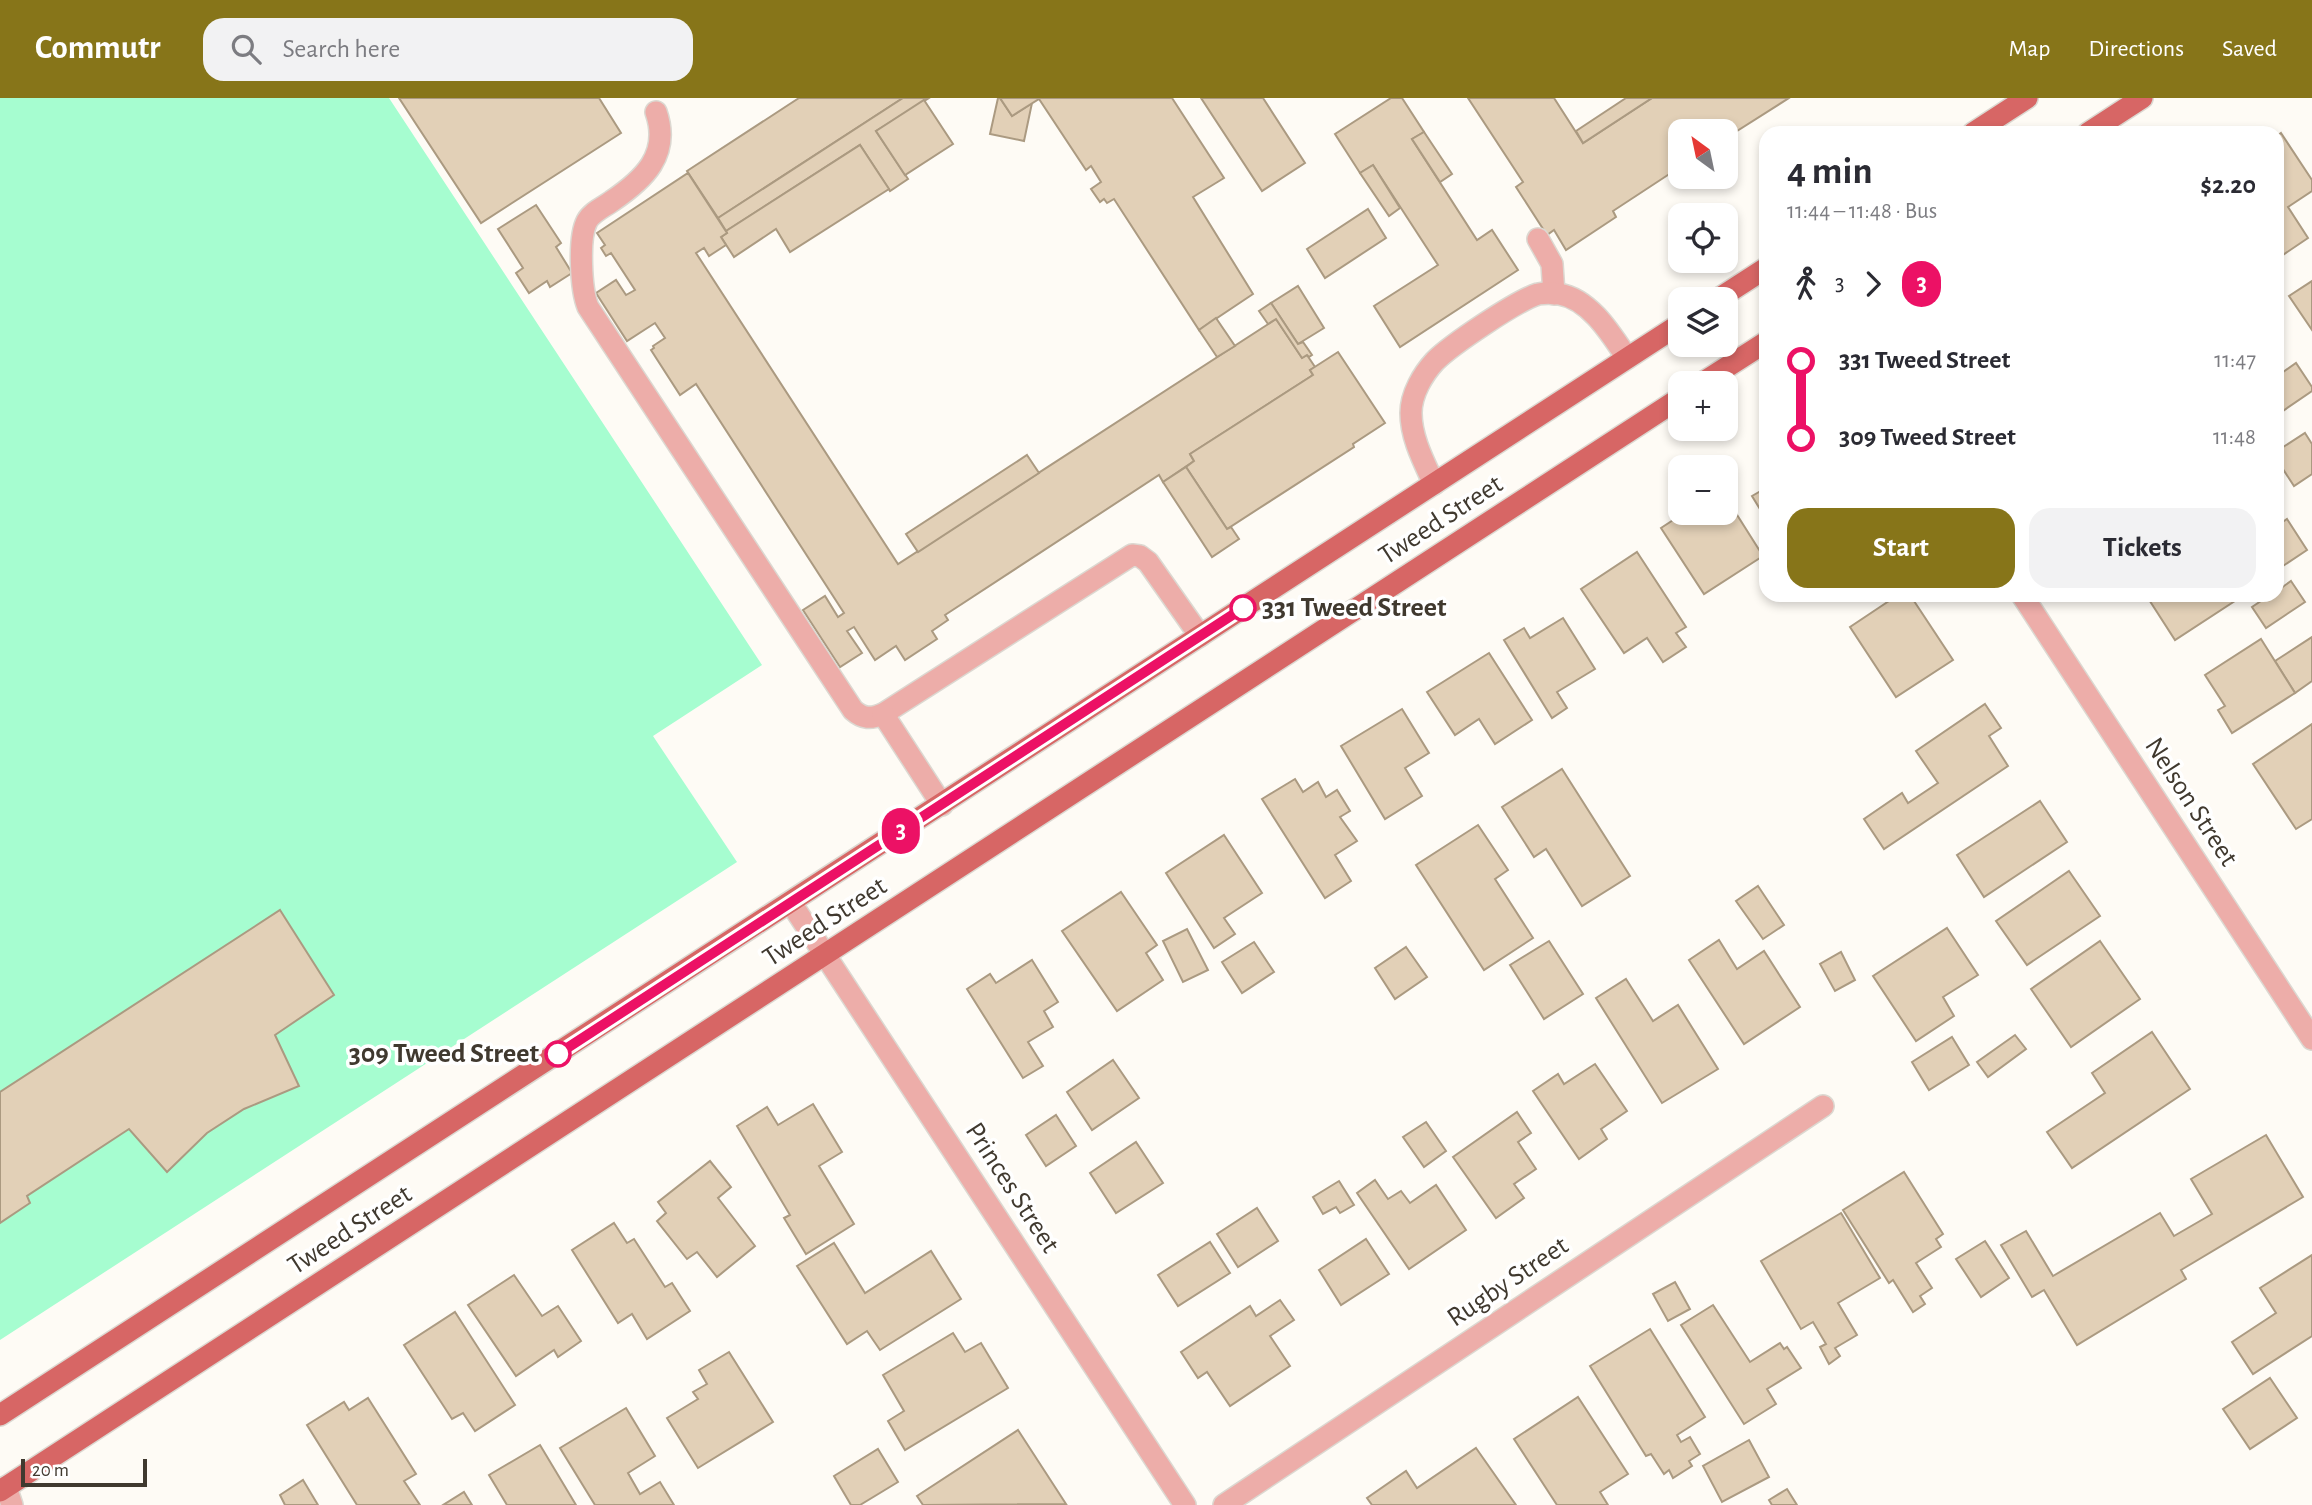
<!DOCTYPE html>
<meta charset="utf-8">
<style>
:root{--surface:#fff;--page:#f2f2f3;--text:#2b2b33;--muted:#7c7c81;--accent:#877519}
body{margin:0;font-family:"Alegreya Sans",sans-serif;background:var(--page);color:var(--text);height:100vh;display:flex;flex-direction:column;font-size:26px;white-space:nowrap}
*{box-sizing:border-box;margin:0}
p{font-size:23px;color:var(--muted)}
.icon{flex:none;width:38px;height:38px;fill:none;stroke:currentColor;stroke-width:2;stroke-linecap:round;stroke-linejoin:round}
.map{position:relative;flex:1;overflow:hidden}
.sheet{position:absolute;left:1759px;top:28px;width:525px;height:476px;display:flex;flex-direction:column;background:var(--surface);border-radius:21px;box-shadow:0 4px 10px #0003}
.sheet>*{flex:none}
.badge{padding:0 14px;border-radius:23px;font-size:24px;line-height:46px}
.needle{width:46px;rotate:327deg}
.buttons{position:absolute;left:1668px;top:21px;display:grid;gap:14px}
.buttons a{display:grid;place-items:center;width:70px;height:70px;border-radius:14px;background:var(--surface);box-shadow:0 4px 10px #0003;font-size:35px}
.scale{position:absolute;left:21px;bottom:18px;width:126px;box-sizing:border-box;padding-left:7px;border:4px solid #40392f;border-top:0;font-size:19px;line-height:24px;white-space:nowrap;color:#40392f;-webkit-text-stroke:5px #fff;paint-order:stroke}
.map>.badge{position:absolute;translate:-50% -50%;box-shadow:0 0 0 4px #fff}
.legs{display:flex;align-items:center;gap:10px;height:77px;padding:0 28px;font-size:23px}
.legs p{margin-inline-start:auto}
.head{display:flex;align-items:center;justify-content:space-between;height:119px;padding:0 28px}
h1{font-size:38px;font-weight:700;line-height:52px}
.primary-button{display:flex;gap:14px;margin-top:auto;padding:14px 28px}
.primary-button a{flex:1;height:80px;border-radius:21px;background:var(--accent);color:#fff;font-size:28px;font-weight:700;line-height:80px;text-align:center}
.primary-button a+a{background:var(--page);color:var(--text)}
ul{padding:0 28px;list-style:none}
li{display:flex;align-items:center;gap:24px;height:77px;font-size:26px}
li i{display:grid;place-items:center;width:10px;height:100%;margin:0 9px;background:currentColor}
li i::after{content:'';width:18px;height:18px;margin:-9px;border:5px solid;border-radius:50%;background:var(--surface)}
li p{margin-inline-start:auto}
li:first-child i{background:linear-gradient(#0000 50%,currentColor 0)}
li:last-child i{background:linear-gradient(currentColor 50%,#0000 0)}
header{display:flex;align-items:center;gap:42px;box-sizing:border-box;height:98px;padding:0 35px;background:var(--accent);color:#fff}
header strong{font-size:33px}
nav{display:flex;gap:38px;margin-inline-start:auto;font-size:24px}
.search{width:490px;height:63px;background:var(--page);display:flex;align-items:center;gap:18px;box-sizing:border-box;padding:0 24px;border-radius:21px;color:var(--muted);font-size:26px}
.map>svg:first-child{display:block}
.green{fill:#a6fdd0}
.building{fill:#e2d0b7;stroke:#ab9a81;stroke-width:2}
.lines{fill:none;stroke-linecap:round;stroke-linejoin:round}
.minor-casing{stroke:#dcd8d1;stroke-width:24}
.major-casing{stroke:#dcd8d1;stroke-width:24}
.minor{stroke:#edada9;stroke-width:21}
.major{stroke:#d76665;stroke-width:21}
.line-1-casing{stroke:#fff;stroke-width:16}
.line-1{stroke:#ec1165;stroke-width:10}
.stop-1-dot{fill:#fff;stroke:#ec1165;stroke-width:3.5}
.labels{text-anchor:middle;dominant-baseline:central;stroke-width:7;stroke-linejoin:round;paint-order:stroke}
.street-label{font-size:28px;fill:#40392f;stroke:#fff}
.stop-label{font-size:28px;font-weight:bold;fill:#40392f;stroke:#fff;text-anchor:start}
</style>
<header>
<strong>Commutr</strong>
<div class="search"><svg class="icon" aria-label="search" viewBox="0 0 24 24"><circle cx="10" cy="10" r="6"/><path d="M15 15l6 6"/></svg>Search here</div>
<nav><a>Map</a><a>Directions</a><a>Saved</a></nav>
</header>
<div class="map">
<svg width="2312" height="1407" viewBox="0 0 2312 1407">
<rect width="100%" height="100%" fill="#fefbf5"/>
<polygon class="green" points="0,0 389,0 762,567 653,638 737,764 0,1242"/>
<g class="building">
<polygon points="399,0 599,0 621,35 481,125"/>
<polygon points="799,0 903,0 718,120 687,73"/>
<polygon points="903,0 929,0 876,33 908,81 890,93 860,47 726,133 718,120"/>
<polygon points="998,0 1000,0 1012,18 1032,5 1024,43 990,36"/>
<polygon points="1000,0 1172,0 1224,80 1193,99 1253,196 1199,232 1114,101 1107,105 1104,101 1100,104 1091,91 1101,84 1091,68 1086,72 1039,1 1012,18"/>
<polygon points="1201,0 1263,0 1305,65 1262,93"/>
<polygon points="1391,0 1402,0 1424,34 1412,41 1477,142 1492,132 1518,172 1400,249 1374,208 1438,167 1373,67 1360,75 1335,36"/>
<polygon points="1468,0 1554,0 1583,45 1652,0 1789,0 1726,40 1726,33 1680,33 1680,69 1613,113 1616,119 1566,152 1554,132 1547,137 1516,89 1523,84"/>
<polygon points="1626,0 1652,0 1583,45 1576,33"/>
<polygon points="924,2 953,46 905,77 876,33"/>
<polygon points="1424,34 1452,76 1440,84 1412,41"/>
<polygon points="2281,35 2312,82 2312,93 2288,109 2308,140 2277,161 2277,38"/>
<polygon points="860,47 889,91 790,154 776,131 734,159 721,139 727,135 726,133"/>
<polygon points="1373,67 1400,110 1389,118 1360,75"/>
<polygon points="688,75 727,135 721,139 726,147 709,158 704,150 696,155 898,466 1276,221 1302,260 1307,257 1315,269 1310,272 1313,277 1190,356 1194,363 1163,384 1159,377 945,517 948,522 932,533 937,541 905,562 896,548 875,562 854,529 847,533 862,555 840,569 803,512 825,498 838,519 844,515 696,286 680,297 651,252 654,250 653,248 665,240 655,225 627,243 596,195 616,182 626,197 635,192 611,155 606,158 601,150 605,147 597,135"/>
<polygon points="536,107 561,145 556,149 572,175 550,189 547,183 529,195 516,175 523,170 498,131"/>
<polygon points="1368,111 1386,140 1325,180 1307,151"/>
<polygon points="2312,183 2312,232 2289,198"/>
<polygon points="1298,188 1324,230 1298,246 1271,205"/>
<polygon points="1271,205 1298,246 1303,244 1312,257 1309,259 1307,257 1302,260 1276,221 1268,226 1259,213"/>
<polygon points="1216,220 1235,248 1217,259 1199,232"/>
<polygon points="1338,254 1385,325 1353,346 1354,349 1227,431 1186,369 1194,363 1190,356 1313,277 1310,272"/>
<polygon points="2277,265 2283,274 2296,265 2312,289 2312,293 2277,317"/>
<polygon points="2305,335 2312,346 2312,376 2294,388 2277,362 2277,353"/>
<polygon points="1027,357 1039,375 918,454 906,436"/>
<polygon points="1186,369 1227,431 1231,429 1239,441 1212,459 1163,384"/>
<polygon points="1766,390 1766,421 1752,398"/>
<polygon points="1727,401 1763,458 1704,496 1661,430 1684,415 1691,415 1696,421 1706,415 1726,415"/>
<polygon points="2287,421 2307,452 2277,472 2277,428"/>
<polygon points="1637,454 1686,529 1676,535 1686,549 1663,564 1647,540 1624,555 1581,491"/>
<polygon points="2291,483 2305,504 2266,530 2252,509 2270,497 2277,497 2277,493"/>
<polygon points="1898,497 1910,497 1953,562 1896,599 1850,529"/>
<polygon points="2146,497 2244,497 2175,542"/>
<polygon points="1563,520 1595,571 1557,594 1567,610 1552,620 1504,542 1524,530 1530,540"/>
<polygon points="2312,539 2312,583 2295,595 2275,563"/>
<polygon points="2261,541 2295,595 2232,635 2218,612 2225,608 2205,577"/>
<polygon points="1489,555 1532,622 1495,646 1479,621 1455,637 1427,594"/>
<polygon points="1985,606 2001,630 1989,638 2008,668 1884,751 1864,721 1902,695 1908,705 1938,685 1916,653"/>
<polygon points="1402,611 1429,655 1405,670 1422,698 1385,721 1341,648"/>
<polygon points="2312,626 2312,721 2296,731 2253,666"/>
<polygon points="1562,671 1630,778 1582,808 1546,751 1534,759 1502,709"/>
<polygon points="1295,681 1303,694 1318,684 1326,699 1337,692 1350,713 1340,719 1357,743 1335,757 1351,783 1325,800 1262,701"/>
<polygon points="2040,703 2067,744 1984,799 1957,757"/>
<polygon points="1478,727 1508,772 1495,781 1533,840 1484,872 1416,767"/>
<polygon points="1224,737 1262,795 1224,820 1235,836 1214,850 1166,775"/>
<polygon points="2069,773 2100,818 2027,867 1996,823"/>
<polygon points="1758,788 1784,827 1763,841 1736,803"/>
<polygon points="1121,794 1157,847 1146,855 1163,882 1117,913 1062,833"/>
<polygon points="280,812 334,897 275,937 299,988 244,1011 207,1035 167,1074 129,1031 27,1098 30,1105 0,1125 0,994"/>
<polygon points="1947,830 1978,877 1943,899 1954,918 1916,943 1873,878"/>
<polygon points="1187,831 1208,872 1183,884 1163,843"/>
<polygon points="1719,842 1737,871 1764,853 1800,909 1744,946 1689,862"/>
<polygon points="1549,843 1583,896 1544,921 1510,867"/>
<polygon points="2100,843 2140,901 2071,949 2031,891"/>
<polygon points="1254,844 1274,874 1242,895 1222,864"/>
<polygon points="1406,849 1427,879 1395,901 1375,870"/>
<polygon points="1841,854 1855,882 1835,893 1820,866"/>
<polygon points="1032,862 1058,904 1044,913 1053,929 1028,944 1043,968 1023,980 967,891 990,876 996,885"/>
<polygon points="1626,881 1653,923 1678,907 1718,971 1662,1005 1596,900"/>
<polygon points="2152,934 2190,991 2072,1070 2047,1034 2105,995 2092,975"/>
<polygon points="2015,937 2026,951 1988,979 1977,964"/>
<polygon points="1952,939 1969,967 1929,992 1912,964"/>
<polygon points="1113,962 1139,1000 1092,1032 1067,994"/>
<polygon points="1595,966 1627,1013 1601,1031 1607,1041 1579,1061 1533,993 1558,976 1564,986"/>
<polygon points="813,1006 842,1054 819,1068 854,1126 806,1156 784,1120 790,1117 737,1028 767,1009 778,1027"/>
<polygon points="1517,1014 1531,1035 1518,1044 1536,1071 1514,1086 1524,1100 1496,1120 1453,1059"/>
<polygon points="1056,1017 1076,1048 1046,1068 1026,1037"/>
<polygon points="1426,1024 1446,1053 1424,1069 1403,1039"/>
<polygon points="2266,1037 2303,1099 2181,1172 2186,1181 2077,1247 2044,1192 2032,1199 2001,1147 2026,1133 2053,1178 2160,1115 2174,1138 2212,1116 2191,1081"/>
<polygon points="1136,1044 1163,1085 1116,1115 1090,1075"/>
<polygon points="710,1063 731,1089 718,1100 755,1148 717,1179 697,1154 687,1161 657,1123 666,1115 658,1104"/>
<polygon points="1904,1074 1943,1136 1936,1141 1941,1149 1916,1165 1932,1190 1920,1198 1925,1206 1913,1214 1893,1182 1889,1185 1843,1112"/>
<polygon points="1375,1082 1388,1101 1401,1093 1410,1105 1436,1087 1466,1132 1409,1171 1357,1095"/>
<polygon points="1339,1083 1354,1107 1340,1115 1336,1109 1323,1116 1313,1099"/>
<polygon points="1257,1110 1278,1143 1238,1169 1217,1136"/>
<polygon points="1841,1115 1880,1180 1838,1205 1857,1237 1835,1250 1840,1258 1829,1266 1820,1249 1826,1246 1813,1224 1801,1231 1761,1163"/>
<polygon points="614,1125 627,1145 634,1141 665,1189 672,1185 690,1213 647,1241 632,1216 618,1225 572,1152"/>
<polygon points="1366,1141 1389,1176 1341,1207 1319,1172"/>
<polygon points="1985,1143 2009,1180 1981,1199 1956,1161"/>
<polygon points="1210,1144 1230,1175 1178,1208 1158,1177"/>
<polygon points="834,1145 865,1195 931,1153 961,1201 880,1252 867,1233 847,1246 797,1168"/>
<polygon points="2312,1157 2312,1238 2253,1276 2232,1244 2276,1215 2260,1190"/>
<polygon points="514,1177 542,1218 558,1208 581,1243 558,1259 554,1252 516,1278 468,1207"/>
<polygon points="1675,1184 1690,1211 1668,1223 1653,1196"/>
<polygon points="1280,1202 1294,1222 1270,1238 1290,1268 1230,1308 1207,1274 1198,1280 1181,1254 1250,1208 1256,1218"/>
<polygon points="1713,1207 1750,1264 1780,1245 1784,1251 1787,1249 1801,1270 1767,1291 1776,1306 1744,1326 1681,1227"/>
<polygon points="455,1214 515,1307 475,1333 463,1315 452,1321 404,1247"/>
<polygon points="1650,1231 1705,1319 1677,1337 1681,1344 1690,1339 1700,1356 1689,1363 1692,1368 1673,1380 1669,1372 1664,1376 1651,1356 1646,1358 1590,1268"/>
<polygon points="953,1235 965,1254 981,1245 1008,1290 905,1352 888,1323 904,1313 883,1277"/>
<polygon points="729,1254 773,1324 698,1370 667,1320 698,1301 693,1294 707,1286 699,1272"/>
<polygon points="2270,1280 2297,1320 2250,1351 2223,1311"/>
<polygon points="1578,1299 1628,1376 1600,1394 1608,1407 1557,1407 1514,1341"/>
<polygon points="368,1300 416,1376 404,1383 420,1407 357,1407 307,1327 344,1304 349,1312"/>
<polygon points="626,1310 655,1358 628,1375 640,1396 660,1384 674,1407 595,1407 560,1350"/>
<polygon points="1018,1332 1066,1406 923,1407 917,1398"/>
<polygon points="1749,1342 1769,1379 1722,1404 1703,1368"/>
<polygon points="540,1347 576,1407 507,1407 489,1377"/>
<polygon points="1476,1350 1516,1407 1372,1407 1367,1400 1406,1373 1417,1390"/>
<polygon points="878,1351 898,1384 860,1407 851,1407 834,1378"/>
<polygon points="303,1382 318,1407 285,1407 280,1397"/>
<polygon points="1787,1391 1797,1407 1772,1407 1769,1402"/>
<polygon points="464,1394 472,1407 443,1407"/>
</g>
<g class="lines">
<defs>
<g id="minor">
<path d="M656,14C671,57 643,82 612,103C604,109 592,114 587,123C578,140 581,192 588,209L853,612C863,621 871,621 883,616L1132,457L1140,458L1148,464L1200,538"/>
<polyline points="1538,141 1552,166 1554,196"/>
<path d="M1434,386C1424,364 1411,340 1411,315C1411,296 1423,276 1435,263C1451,247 1516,203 1538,196C1544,195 1553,195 1559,196C1590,201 1611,236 1627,260"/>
<polyline points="2022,497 2312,941"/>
<polyline points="883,616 942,707"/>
<polyline points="791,805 1185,1407"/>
<polyline points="6,1389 12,1407"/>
<polyline points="1224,1407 1823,1008"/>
</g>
<g id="major">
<polyline points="1973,35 2027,0"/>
<polyline points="2088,35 2142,0"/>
<polyline points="1718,201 1766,170"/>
<polyline points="1702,285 1766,244"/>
<polyline points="0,1317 1680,226"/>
<polyline points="0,1393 1680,300"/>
</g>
</defs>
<use href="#minor" class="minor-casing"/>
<use href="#major" class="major-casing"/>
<use href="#minor" class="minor"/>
<use href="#major" class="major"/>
</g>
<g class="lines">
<defs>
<polyline id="line-1" points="558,956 1243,510"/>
</defs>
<use href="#line-1" class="line-1-casing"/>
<use href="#line-1" class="line-1"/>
</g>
<g class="stop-1-dot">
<circle cx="1243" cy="510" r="12"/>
<circle cx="558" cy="956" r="12"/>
</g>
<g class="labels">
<g class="street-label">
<text transform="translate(1441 422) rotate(-33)">Tweed Street</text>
<text transform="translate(2191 704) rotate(57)">Nelson Street</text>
<text transform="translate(825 824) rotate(-33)">Tweed Street</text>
<text transform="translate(1012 1090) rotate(57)">Princes Street</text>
<text transform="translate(350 1132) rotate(-33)">Tweed Street</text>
<text transform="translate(1508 1184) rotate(-34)">Rugby Street</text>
</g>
<g class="stop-label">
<text x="1262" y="510">331 Tweed Street</text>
<text x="539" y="956" text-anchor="end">309 Tweed Street</text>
</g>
</g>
</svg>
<div class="buttons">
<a><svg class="needle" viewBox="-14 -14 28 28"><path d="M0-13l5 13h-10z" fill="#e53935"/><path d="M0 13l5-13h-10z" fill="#7c7c81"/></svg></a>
<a><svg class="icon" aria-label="locate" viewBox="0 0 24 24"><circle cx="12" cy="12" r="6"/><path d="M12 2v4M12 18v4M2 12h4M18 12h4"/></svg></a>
<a><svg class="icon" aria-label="layers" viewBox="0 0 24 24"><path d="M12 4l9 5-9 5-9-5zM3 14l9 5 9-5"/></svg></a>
<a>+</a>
<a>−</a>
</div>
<div class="scale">20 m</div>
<b class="badge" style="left:901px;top:733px;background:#ec1165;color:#fff">3</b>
<section class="sheet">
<div class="head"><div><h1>4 min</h1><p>11:44 – 11:48 · Bus</p></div><b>$2.20</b></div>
<div class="legs"><svg class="icon" aria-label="walk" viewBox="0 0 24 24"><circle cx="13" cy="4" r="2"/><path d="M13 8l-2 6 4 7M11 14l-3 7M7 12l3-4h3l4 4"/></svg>3<svg class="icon" aria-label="forward" viewBox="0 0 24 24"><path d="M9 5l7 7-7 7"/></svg><b class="badge" style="background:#ec1165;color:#fff">3</b></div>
<ul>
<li><i style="color:#ec1165"></i><b>331 Tweed Street</b><p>11:47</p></li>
<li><i style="color:#ec1165"></i><b>309 Tweed Street</b><p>11:48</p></li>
</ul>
<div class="primary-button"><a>Start</a><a>Tickets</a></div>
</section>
</div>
